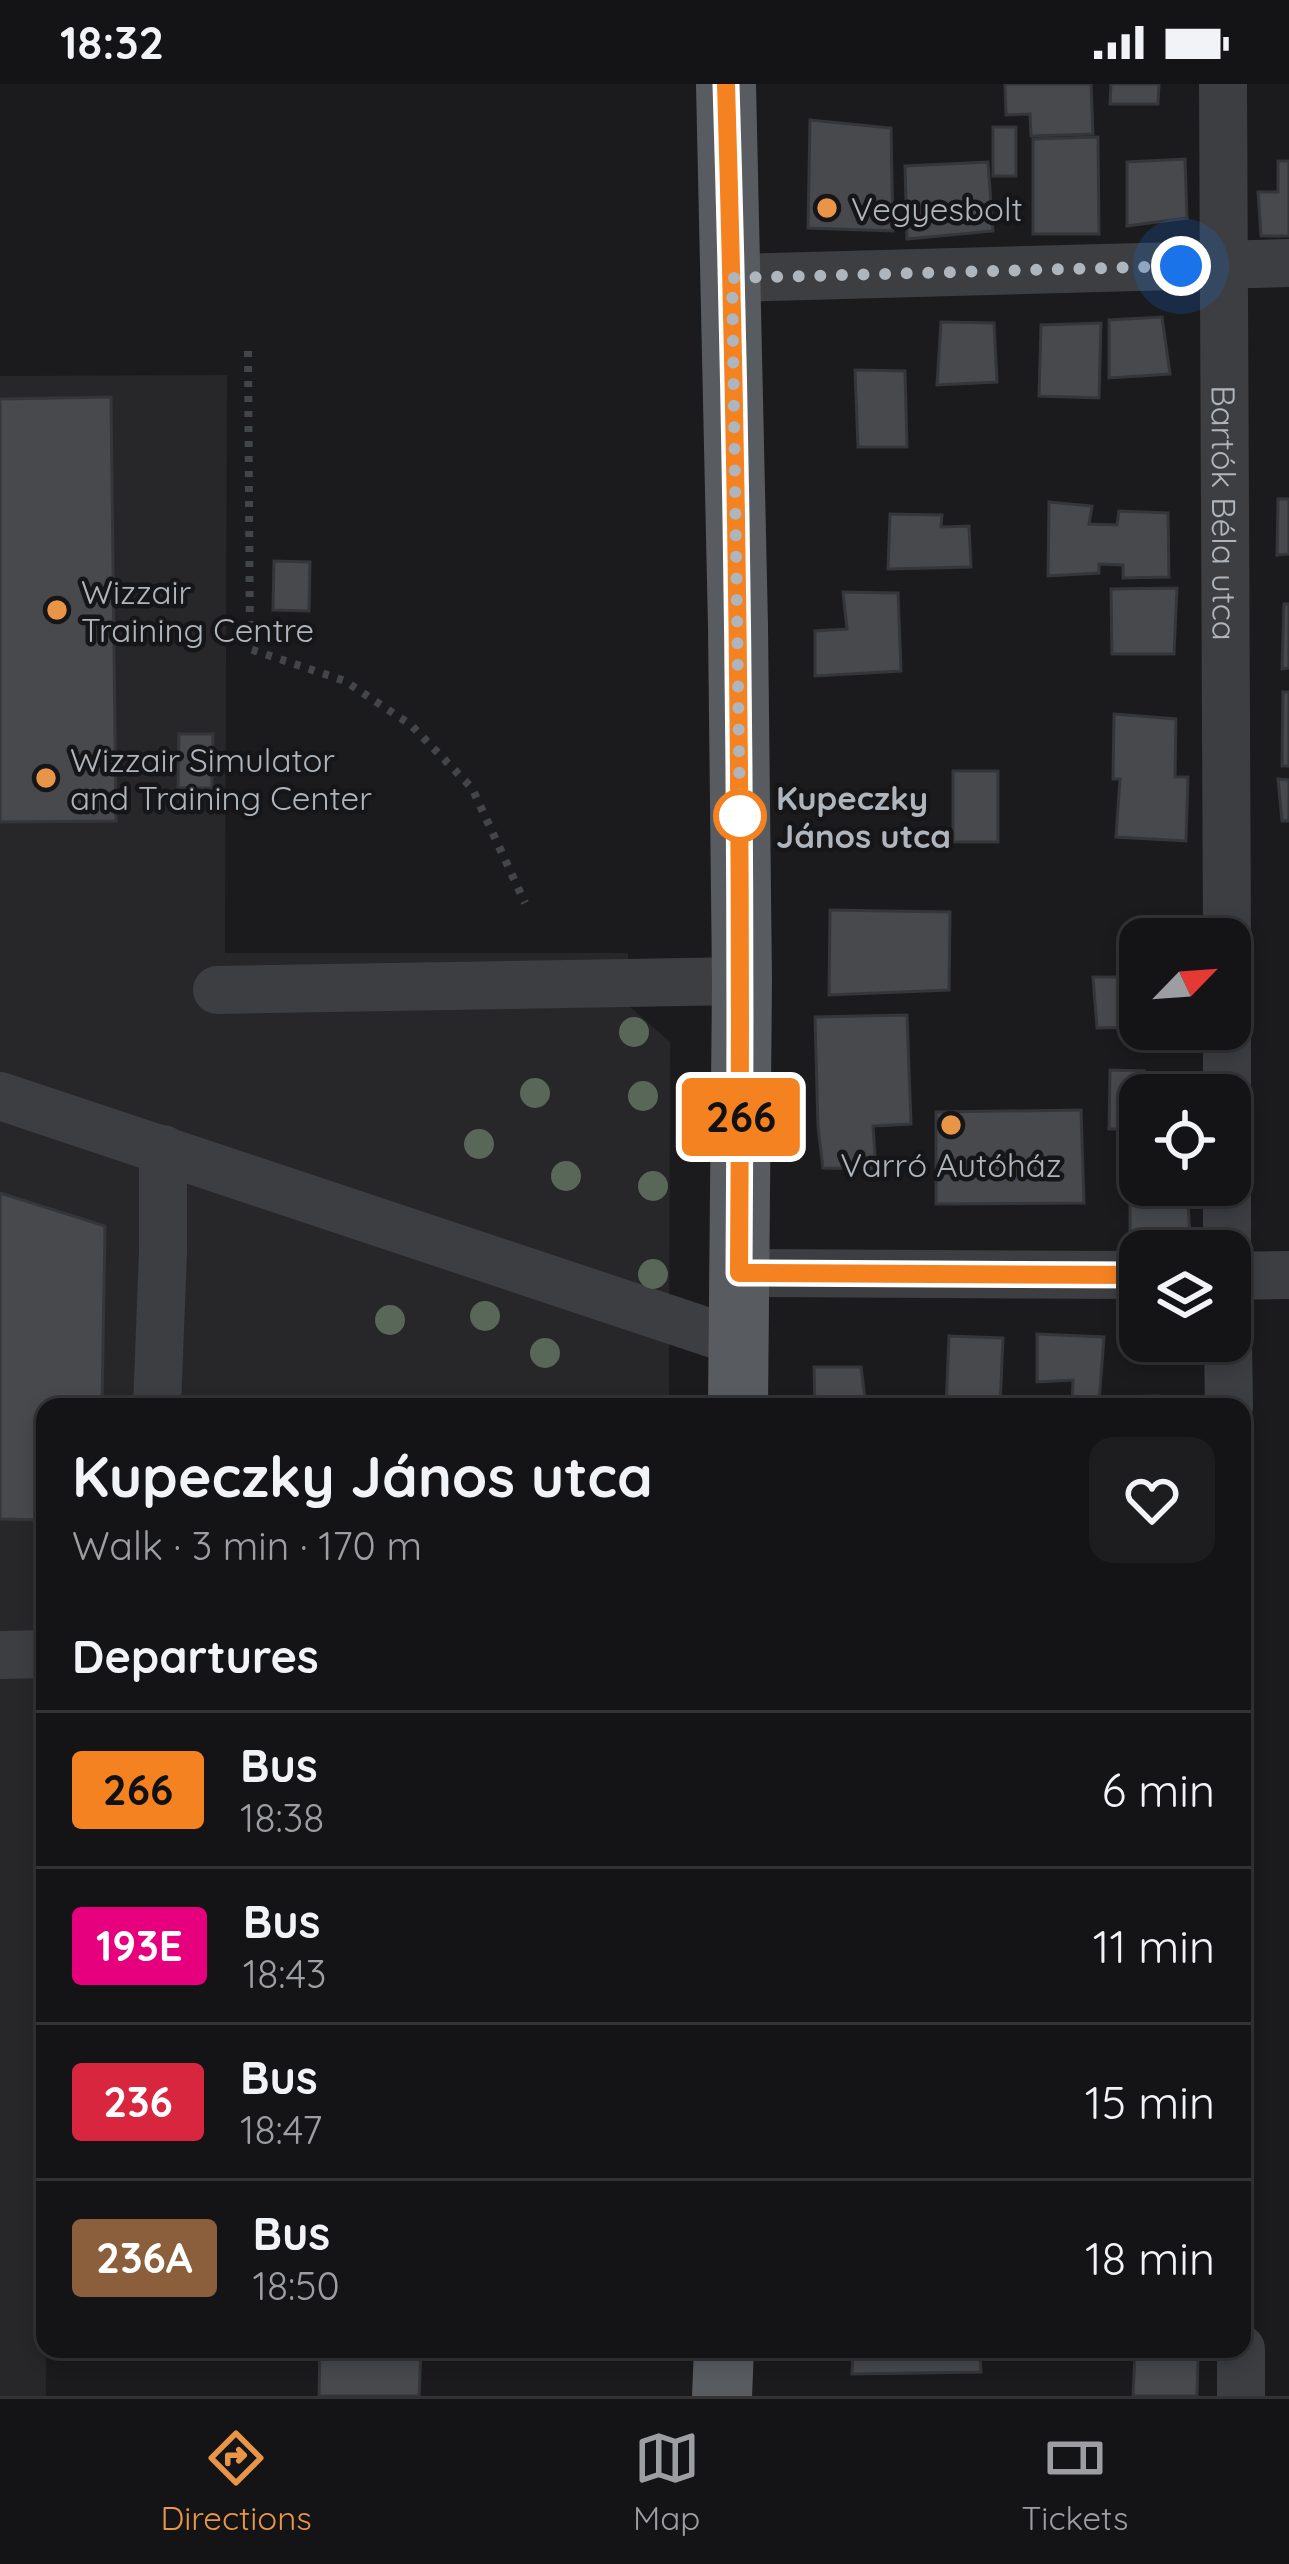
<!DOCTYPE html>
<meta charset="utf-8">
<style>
:root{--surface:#141416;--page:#1d1d1f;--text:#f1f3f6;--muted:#9d9ea1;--line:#333335;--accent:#e89548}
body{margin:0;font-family:Quicksand,sans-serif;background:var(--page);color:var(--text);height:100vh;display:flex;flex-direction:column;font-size:45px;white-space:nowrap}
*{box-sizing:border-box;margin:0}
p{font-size:39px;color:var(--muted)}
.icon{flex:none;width:66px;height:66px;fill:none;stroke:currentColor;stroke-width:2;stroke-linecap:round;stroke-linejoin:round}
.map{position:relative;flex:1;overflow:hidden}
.side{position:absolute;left:36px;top:1314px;width:1215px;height:960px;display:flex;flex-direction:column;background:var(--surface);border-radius:24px;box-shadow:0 6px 18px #0003,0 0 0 3px var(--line)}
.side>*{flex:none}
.badge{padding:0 24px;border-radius:9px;font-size:42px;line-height:78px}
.needle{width:78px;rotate:65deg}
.controls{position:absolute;left:1119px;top:834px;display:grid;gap:24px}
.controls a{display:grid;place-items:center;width:132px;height:132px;border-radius:24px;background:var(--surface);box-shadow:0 6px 18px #0003,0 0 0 3px var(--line);font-size:60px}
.you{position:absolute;width:60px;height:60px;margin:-30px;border:9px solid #fff;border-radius:50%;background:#1a73e8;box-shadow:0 0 0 18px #1a73e833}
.map>.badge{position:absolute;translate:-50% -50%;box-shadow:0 0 0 6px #fff}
h2{padding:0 36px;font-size:45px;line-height:108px}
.round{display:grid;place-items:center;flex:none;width:126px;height:126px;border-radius:24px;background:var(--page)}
.head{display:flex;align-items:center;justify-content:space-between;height:204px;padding:0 36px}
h1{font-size:57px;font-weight:700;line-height:90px}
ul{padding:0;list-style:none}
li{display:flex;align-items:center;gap:36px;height:156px;padding:0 36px;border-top:3px solid var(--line)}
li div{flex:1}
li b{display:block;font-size:45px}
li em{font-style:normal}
li .badge{min-width:132px;font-weight:700;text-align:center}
.status{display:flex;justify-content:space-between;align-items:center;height:84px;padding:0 60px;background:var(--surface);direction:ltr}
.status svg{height:33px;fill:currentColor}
.tabs{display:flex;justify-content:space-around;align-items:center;height:168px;border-top:3px solid var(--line);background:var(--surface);font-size:33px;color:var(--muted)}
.tabs a{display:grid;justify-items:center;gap:6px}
.tabs .active{color:var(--accent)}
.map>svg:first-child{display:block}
.built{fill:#27272a}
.building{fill:#48494d;stroke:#353639;stroke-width:3}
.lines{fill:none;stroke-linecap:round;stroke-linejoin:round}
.path{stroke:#424549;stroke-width:8;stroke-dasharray:6 9;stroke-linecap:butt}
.minor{stroke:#3c3e42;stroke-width:48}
.major{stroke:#585c61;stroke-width:60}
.tree{fill:#586757}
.line-casing{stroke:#fff;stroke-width:27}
.line{stroke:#f58220;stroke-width:18}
.walk{stroke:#aeb5bc;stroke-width:12;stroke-dasharray:0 21.6}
.poi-dot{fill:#e89548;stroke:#161618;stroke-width:4.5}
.stop-dot{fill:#fff;stroke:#f58220;stroke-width:6}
.labels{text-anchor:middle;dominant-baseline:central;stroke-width:9;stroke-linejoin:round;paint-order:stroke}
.poi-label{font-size:33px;fill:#aeb5bc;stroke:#161618;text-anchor:start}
.street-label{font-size:33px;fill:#aeb5bc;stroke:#161618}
.stop-label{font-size:33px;font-weight:bold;fill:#aeb5bc;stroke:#161618;text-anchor:start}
</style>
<div class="status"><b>18:32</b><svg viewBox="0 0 49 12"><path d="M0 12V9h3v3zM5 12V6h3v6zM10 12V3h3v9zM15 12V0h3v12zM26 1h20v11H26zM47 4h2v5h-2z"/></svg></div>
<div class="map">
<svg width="1289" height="2312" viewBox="0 0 1289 2312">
<rect width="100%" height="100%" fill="#1b1b1d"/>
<polygon class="built" points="227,291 225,869 628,869 629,922 670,958 669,1323 45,1323 46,2312 0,2312 0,292"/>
<g class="building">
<polygon points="1005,0 1091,0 1093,50 1031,52 1030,30 1006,31"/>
<polygon points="1111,0 1159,0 1158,20 1110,20"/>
<polygon points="810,36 891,44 893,147 808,144"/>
<rect x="993" y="43" width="23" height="49"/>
<polygon points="1098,53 1099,150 1033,150 1033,55"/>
<polygon points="1185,75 1187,134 1127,142 1127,78"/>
<polygon points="1278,77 1289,77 1289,152 1261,152 1258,108 1278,108"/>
<polygon points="988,78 993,147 907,155 905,82"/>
<polygon points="1162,233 1170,290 1109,294 1109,236"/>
<polygon points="941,238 994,239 997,298 937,301"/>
<polygon points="1101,239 1099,314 1039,312 1041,241"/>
<polygon points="855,286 905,287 907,363 858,363"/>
<polygon points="111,313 116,737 0,738 0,315"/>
<polygon points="1278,415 1289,415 1289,470 1277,471"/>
<polygon points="1049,418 1092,422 1089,440 1117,441 1119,427 1168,429 1169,493 1123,494 1123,481 1099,480 1099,489 1048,492"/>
<polygon points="890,430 942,431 941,443 969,442 971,483 888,485"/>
<polygon points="274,477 310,478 309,527 273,526"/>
<polygon points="1177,504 1174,570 1112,570 1111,505"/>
<polygon points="843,508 898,509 901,587 815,592 815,547 847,545"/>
<polygon points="1284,520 1289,520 1289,584 1282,585"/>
<polygon points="1283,608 1289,608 1289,682 1282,682"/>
<polygon points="1114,630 1176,635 1175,693 1188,693 1186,757 1116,753 1120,695 1113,695"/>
<polygon points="179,650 213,650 212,704 178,704"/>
<rect x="953" y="687" width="45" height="71"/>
<polygon points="1278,695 1289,696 1289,737 1282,737"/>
<polygon points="830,826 950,828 949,906 829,911"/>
<polygon points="1093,893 1140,893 1140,943 1097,944"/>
<polygon points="907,931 911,1040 873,1042 876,1085 823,1084 818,1043 815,933"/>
<polygon points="1110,986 1144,987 1140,1045 1109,1045"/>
<polygon points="1081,1026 1084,1119 936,1120 936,1028"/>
<polygon points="1130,1090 1140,1091 1140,1101 1187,1101 1190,1153 1130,1152"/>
<polygon points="0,1109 105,1142 102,1323 45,1323 45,1436 0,1435"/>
<polygon points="1037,1250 1104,1253 1099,1319 1072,1321 1073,1296 1037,1298"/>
<polygon points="949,1252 1003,1254 1000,1323 946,1323"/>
<polygon points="814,1283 861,1283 866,1323 815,1323"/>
<polygon points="1158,1312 1159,1323 1111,1323 1111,1313"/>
<polygon points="320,2265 421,2265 419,2312 319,2312"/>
<polygon points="853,2265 980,2265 981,2288 852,2290"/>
<polygon points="1135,2271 1198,2271 1197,2312 1133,2312"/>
</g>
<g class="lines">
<polyline class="path" points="248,267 250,565 345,597 411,641 472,704 525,819"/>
<g class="minor">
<path id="s1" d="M1223,0L1227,855"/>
<polyline points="732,194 1289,179"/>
<polyline points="217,906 742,897"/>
<polyline points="1227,945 1227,1011"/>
<polyline points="0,1012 738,1258"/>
<polyline points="1227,1101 1227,1167"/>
<polyline points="739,1189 1140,1191"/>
<polyline points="1230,1192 1289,1191"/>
<polyline points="1228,1257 1229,1323"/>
<polyline points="157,1323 163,1167 163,1065"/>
<polyline points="0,1571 45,1570"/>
<polyline points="1241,2265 1241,2312"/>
</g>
<g class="major">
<polyline points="726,0 738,542 742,897 738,1323"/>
<polyline points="722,2312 724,2265"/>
</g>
</g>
<g class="tree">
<circle cx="634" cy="948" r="15"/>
<circle cx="535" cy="1009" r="15"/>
<circle cx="643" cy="1012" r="15"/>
<circle cx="479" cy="1060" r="15"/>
<circle cx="566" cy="1092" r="15"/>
<circle cx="653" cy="1102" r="15"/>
<circle cx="653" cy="1190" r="15"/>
<circle cx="485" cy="1232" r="15"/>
<circle cx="390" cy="1236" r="15"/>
<circle cx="545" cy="1269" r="15"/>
</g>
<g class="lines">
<defs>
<path id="line" d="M726,0C738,396 742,793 739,1189L1140,1191"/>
</defs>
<use href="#line" class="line-casing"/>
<use href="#line" class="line"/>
<polyline class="walk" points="740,732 732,194 1181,182"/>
</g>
<g class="poi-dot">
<circle cx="827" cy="124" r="12"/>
<circle cx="57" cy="526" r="12"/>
<circle cx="46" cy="694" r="12"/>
<circle cx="951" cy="1041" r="12"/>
</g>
<circle class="stop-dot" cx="740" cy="732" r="24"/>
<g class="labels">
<g class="poi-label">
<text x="851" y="124">Vegyesbolt</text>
<text x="81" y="507">Wizzair<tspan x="81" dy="38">Training Centre</tspan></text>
<text x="70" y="675">Wizzair Simulator<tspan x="70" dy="38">and Training Center</tspan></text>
<text x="951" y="1080" text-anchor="middle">Varró Autóház</text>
</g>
<g class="street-label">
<text stroke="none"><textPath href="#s1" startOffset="429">Bartók Béla utca</textPath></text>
</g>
<g class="stop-label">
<text x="776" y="713">Kupeczky<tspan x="776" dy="38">János utca</tspan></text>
</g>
</g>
</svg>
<div class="controls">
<a><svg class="needle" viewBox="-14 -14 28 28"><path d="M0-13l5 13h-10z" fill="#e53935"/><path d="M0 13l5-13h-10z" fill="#9d9ea1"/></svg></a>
<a><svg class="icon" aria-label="locate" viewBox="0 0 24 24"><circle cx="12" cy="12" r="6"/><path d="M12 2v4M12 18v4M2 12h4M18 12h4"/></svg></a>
<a><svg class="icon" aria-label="layers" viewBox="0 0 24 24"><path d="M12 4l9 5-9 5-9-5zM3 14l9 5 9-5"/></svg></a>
</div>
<div class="you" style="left:1181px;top:182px"></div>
<b class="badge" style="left:741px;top:1033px;background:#f58220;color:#111">266</b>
<section class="side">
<div class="head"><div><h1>Kupeczky János utca</h1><p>Walk · 3 min · 170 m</p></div><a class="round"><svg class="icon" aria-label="heart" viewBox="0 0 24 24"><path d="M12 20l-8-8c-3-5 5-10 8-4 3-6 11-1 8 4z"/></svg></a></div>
<h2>Departures</h2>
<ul>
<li><span class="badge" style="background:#f58220;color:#111">266</span><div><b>Bus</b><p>18:38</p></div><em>6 min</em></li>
<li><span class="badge" style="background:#e6007e;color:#fff">193E</span><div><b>Bus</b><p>18:43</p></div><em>11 min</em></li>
<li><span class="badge" style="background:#d7263d;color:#fff">236</span><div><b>Bus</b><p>18:47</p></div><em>15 min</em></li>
<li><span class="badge" style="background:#8b5e3c;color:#fff">236A</span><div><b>Bus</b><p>18:50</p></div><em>18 min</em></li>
</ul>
</section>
</div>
<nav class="tabs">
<a class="active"><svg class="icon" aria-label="directions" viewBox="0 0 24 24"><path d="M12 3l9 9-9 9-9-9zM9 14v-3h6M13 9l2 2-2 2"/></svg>Directions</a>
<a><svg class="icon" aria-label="map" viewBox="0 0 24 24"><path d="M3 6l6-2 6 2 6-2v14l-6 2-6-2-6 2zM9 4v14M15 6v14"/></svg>Map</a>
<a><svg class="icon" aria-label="tickets" viewBox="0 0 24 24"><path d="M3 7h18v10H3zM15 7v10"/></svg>Tickets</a>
</nav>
